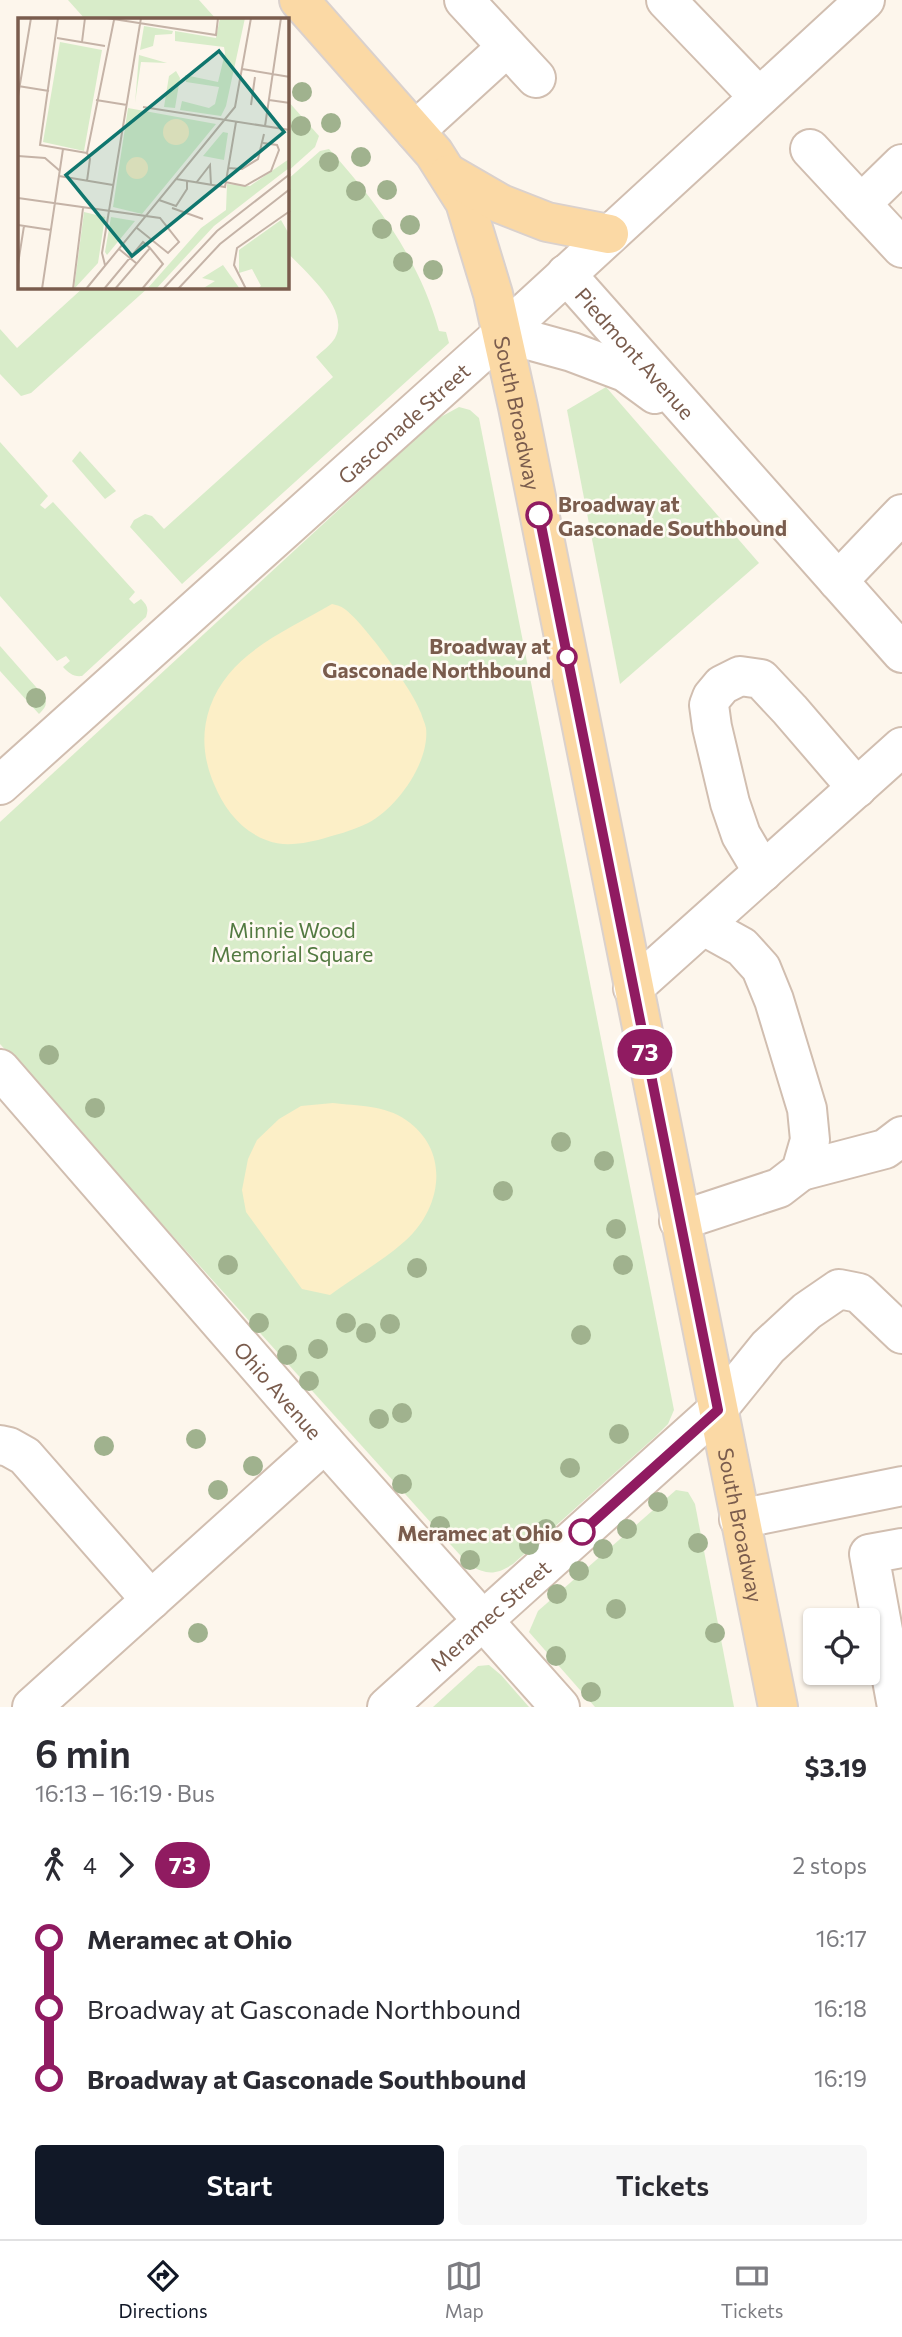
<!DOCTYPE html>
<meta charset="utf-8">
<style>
:root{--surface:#fff;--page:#f7f7f7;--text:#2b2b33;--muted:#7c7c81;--line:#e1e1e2;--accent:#111827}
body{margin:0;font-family:Commissioner,sans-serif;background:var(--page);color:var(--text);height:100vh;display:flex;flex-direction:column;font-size:26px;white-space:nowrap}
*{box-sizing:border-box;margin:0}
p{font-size:23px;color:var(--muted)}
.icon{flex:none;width:38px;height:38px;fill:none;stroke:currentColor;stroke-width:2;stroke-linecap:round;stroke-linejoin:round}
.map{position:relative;height:1707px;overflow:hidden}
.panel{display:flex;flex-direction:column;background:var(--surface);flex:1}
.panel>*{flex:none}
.badge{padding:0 14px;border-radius:23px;font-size:24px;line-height:46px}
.tools{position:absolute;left:803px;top:1608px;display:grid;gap:14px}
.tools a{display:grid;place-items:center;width:77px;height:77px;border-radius:7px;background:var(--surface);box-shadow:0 2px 5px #0004;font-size:35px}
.map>.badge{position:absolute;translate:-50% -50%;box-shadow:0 0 0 4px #fff}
.legs{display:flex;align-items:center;gap:10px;height:77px;padding:0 35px;font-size:23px}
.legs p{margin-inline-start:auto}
.summary{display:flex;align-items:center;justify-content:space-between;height:119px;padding:0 35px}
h1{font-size:38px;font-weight:600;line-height:52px}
.cta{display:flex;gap:14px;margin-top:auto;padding:14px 35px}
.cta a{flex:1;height:80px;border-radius:7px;background:var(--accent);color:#fff;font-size:28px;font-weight:600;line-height:80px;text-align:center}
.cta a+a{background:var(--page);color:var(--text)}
ul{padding:0 35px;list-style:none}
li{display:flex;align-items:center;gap:24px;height:70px;font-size:26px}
li i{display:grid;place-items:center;width:10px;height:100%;margin:0 9px;background:currentColor}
li i::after{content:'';width:18px;height:18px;margin:-9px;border:5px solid;border-radius:50%;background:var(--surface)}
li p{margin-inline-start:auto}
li:first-child i{background:linear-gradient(#0000 50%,currentColor 0)}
li:last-child i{background:linear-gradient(currentColor 50%,#0000 0)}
.tabs{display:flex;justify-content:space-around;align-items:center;height:98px;border-top:2px solid var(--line);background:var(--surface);font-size:19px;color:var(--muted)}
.tabs a{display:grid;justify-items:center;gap:4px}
.tabs .selected{color:var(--accent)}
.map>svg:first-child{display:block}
.green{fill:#d8ecc9}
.sand{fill:#fcefc7}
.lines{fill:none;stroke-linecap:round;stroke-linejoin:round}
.minor-casing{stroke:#d1beb0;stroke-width:42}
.major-casing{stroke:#dad1cd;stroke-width:42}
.minor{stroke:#fff;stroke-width:38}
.major{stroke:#fbd9a5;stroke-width:38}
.tree{fill:#a0b28e}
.line-1-casing{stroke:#fff;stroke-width:16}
.line-1{stroke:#901b61;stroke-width:10}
.stop-1-dot{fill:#fff;stroke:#901b61;stroke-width:3.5}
.labels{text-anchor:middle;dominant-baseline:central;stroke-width:5;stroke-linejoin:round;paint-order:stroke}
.street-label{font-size:21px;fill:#7a5c4d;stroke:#fffaf3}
.stop-label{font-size:21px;font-weight:bold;fill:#7a5c4d;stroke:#fffaf3;text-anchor:end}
.park-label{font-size:21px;fill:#537a41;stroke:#fffaf3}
.inset-road{fill:none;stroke:#c5b3a7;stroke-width:2}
.view{fill:#0f766e;fill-opacity:0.15;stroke:#0f766e;stroke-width:3.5}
.inset-edge{fill:none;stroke:#7a5c4d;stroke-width:3.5}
</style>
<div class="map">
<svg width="902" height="1707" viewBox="0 0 902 1707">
<rect width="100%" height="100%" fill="#fdf6ec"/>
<g class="green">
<polygon points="68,0 199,0 216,19 85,19"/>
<polygon points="287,100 319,136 315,147 287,172"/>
<path d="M329,149C377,202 420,261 439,331L446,332L449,343L182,584L130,527L134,520L145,514L152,516L164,529L333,377L316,357C322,351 331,345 335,338C351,309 305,272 287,252V180L320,151Z"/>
<polygon points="84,287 149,287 31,393 21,396 0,374 0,329 17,348"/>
<polygon points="606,387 759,563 620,684 567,410"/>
<path d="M459,407L470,410L479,418L674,1410L668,1424L655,1437L513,1564C496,1575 487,1575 469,1565L0,1044V822L437,419Z"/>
<path d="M0,442L48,496L40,505L45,509L53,502L135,592L129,599L134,604L141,599C147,605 149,608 146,617L82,676C73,677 69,673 63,667L70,661L66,656L57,661L0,596Z"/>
<polygon points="80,451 116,491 105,499 72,461"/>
<path d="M0,646L43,695C48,704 46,707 39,714L0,671Z"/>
<polygon points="676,1490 688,1492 695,1504 734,1707 595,1707 529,1632 538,1611"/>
<polygon points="489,1665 501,1675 529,1707 433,1707 478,1666"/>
</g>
<g class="sand">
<path d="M332,604C337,605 343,607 346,610C365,625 413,690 421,713C422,717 425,723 426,728C430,762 397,808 368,823C352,831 335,835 318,840C301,844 283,847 266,840C240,830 224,808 214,784C203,758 201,733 210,707C229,653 286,631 332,604Z"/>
<path d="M333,1103C357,1106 385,1105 406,1120C451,1151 442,1208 405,1241C383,1261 354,1277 330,1295L302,1289L246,1212L242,1190L248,1159L257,1140L279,1119L301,1106Z"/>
</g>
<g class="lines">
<defs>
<g id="minor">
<polyline points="464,0 536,78"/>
<polyline points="666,0 759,97"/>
<polyline points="415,131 507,47"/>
<polyline points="810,149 902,248"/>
<polyline points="861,204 902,164"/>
<path id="s1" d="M566,274L902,653"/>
<polyline points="503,333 572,352 625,372 655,394"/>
<polyline points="838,581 902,514"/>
<path id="s2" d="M0,785L503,333L865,0"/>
<polyline points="763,872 741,835 730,803 712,727 709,705 712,697 722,685 740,676 761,679 790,710 857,788"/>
<polyline points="633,988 902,747"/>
<path id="s3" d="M0,1069L325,1443L560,1707"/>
<polyline points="801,1171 885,1149 902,1136"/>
<polyline points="679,1221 779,1188 801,1171 810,1140 807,1109 774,1000 761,968 742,947 704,926"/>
<polyline points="0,1445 9,1447 25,1456 151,1600"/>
<polyline points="739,1519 902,1486"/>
<polyline points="32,1707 325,1443"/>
<path id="s4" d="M387,1707L717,1410L768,1347L807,1311L839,1289L859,1293L902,1334"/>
<polyline points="897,1707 869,1554 902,1548"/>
</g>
<g id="major">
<path id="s5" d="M299,0L434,153L465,202L493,294L518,407L778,1707"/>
<polyline points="449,174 501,204 547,222 609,234"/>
</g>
</defs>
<use href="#minor" class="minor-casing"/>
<use href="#major" class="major-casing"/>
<use href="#minor" class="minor"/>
<use href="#major" class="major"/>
</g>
<g class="tree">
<circle cx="302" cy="92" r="10"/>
<circle cx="331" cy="123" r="10"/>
<circle cx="301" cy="126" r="10"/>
<circle cx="361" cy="157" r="10"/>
<circle cx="329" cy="162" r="10"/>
<circle cx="387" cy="190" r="10"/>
<circle cx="356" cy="191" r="10"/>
<circle cx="410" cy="225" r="10"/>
<circle cx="382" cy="229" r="10"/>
<circle cx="403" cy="262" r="10"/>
<circle cx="433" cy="270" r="10"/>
<circle cx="36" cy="698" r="10"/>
<circle cx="49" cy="1055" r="10"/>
<circle cx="95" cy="1108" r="10"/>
<circle cx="561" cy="1142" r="10"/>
<circle cx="604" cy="1161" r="10"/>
<circle cx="503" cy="1191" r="10"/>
<circle cx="616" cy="1229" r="10"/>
<circle cx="228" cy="1265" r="10"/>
<circle cx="623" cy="1265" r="10"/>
<circle cx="417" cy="1268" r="10"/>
<circle cx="259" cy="1323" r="10"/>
<circle cx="346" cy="1323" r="10"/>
<circle cx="390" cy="1324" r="10"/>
<circle cx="366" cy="1333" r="10"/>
<circle cx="581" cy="1335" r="10"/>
<circle cx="318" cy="1349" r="10"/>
<circle cx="287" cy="1355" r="10"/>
<circle cx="309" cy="1381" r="10"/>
<circle cx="402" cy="1413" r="10"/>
<circle cx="379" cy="1419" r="10"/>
<circle cx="619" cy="1434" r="10"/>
<circle cx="196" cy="1439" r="10"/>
<circle cx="104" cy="1446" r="10"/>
<circle cx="253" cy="1466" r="10"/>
<circle cx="570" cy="1468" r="10"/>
<circle cx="402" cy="1484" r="10"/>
<circle cx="218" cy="1490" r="10"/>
<circle cx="658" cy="1502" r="10"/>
<circle cx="440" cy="1526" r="10"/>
<circle cx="546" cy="1529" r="10"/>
<circle cx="627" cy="1529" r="10"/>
<circle cx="698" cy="1543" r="10"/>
<circle cx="529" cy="1545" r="10"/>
<circle cx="603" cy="1549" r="10"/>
<circle cx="470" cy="1560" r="10"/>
<circle cx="579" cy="1571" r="10"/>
<circle cx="557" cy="1594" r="10"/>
<circle cx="616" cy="1609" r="10"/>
<circle cx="198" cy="1633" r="10"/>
<circle cx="715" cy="1633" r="10"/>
<circle cx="556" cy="1656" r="10"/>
<circle cx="591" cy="1692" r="10"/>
</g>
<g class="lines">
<defs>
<polyline id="line-1" points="539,515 718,1410 582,1532"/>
</defs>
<use href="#line-1" class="line-1-casing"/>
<use href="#line-1" class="line-1"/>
</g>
<g class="stop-1-dot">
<circle cx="539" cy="515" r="12"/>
<circle cx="567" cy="657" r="9"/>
<circle cx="582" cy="1532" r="12"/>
</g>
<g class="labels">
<g class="street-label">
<text stroke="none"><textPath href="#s1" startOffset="105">Piedmont Avenue</textPath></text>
<text stroke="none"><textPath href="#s5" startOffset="480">South Broadway</textPath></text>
<text stroke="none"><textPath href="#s2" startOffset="542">Gasconade Street</textPath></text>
<text stroke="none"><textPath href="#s3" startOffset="425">Ohio Avenue</textPath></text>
<text stroke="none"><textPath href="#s5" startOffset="1614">South Broadway</textPath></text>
<text stroke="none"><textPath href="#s4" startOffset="138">Meramec Street</textPath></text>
</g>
<g class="stop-label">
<text x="558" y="503" text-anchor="start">Broadway at<tspan x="558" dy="24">Gasconade Southbound</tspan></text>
<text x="551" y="645">Broadway at<tspan x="551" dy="24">Gasconade Northbound</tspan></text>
<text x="563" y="1532">Meramec at Ohio</text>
</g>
<g class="park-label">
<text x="292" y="929">Minnie Wood<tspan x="292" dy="24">Memorial Square</tspan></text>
</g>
</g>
<g transform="translate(18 18)">
<rect width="271" height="271" fill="#fdf6ec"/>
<path d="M202,0H227L208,88L203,98L162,92L164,83L191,90L197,86L201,69L168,64L167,57L200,64L207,35L206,29L157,23V13L198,20ZM126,8L155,13L154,16L137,17L135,28L122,32ZM42,24L84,32L66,133L25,124ZM121,37L149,45L123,44L117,85ZM158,53L162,60L157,90L146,89L151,58ZM110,90L198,106L124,196L95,189ZM205,114L210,115L206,142L185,138ZM271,141V150L196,208L138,271H129L183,210L208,192L209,166L232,168ZM66,194L87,199L80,245L56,271ZM93,199L117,203L89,237L87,234ZM263,202L271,216V271H239L243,268L234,251L221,255V232ZM205,247L222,271H184L197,263L184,260Z" fill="#d8ecc9"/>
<path d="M145 114a13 13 0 1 1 26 0a13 13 0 1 1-26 0ZM108 150a11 11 0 1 1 22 0a11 11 0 1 1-22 0Z" fill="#fcefc7"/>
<path class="inset-road" d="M40,0L22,127L69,135M89,0L198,17L200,0M39,20L87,28M64,24L67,0M224,51L272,59M0,68L31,73M0,78L13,0M78,82L109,87M251,82L272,85M233,87L237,59M125,89L272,112M247,108L263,0M69,135L96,2M69,135L72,141L69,163M0,138L27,140L42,153M210,150L224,151L240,141L246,116M41,158L95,167M158,161L207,169L218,104M207,164L227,168L253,153L261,132L259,127L245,125M178,165L192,147L193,167M0,180L142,200L161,224L150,235L119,210M141,182L158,188L169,171V163M154,190L185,201M0,207L33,212M101,231L118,245M0,246L6,208M87,247L84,235L123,0M24,271L45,131M55,271L65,190M68,271L217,89L233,0M86,271L125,224L132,230M97,271L132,230L145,246L124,271M145,271L199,213L272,156M160,271L202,226L272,171M228,271L216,247L219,230L272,193"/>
<path class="view" d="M201,33L266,114L114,238L48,157Z"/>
<rect width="271" height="271" class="inset-edge"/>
</g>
</svg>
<div class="tools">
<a><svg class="icon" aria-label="locate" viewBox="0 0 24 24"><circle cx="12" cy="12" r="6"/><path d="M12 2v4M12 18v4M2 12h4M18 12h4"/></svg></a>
</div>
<b class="badge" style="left:645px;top:1052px;background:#901b61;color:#fff">73</b>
</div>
<section class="panel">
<div class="summary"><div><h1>6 min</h1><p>16:13 – 16:19 · Bus</p></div><b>$3.19</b></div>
<div class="legs"><svg class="icon" aria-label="walk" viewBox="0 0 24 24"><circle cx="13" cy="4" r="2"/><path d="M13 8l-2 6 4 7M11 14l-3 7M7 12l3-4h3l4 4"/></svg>4<svg class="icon" aria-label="forward" viewBox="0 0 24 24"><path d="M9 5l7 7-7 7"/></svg><b class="badge" style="background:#901b61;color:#fff">73</b><p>2 stops</p></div>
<ul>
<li><i style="color:#901b61"></i><b>Meramec at Ohio</b><p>16:17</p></li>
<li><i style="color:#901b61"></i><span>Broadway at Gasconade Northbound</span><p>16:18</p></li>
<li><i style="color:#901b61"></i><b>Broadway at Gasconade Southbound</b><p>16:19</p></li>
</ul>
<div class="cta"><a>Start</a><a>Tickets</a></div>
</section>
<nav class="tabs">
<a class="selected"><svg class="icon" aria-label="directions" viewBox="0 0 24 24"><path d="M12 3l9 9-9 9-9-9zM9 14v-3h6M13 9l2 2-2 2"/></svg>Directions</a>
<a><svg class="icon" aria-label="map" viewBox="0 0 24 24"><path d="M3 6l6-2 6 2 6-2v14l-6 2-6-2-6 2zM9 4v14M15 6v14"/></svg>Map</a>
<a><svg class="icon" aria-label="tickets" viewBox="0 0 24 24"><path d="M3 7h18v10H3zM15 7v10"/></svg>Tickets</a>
</nav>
